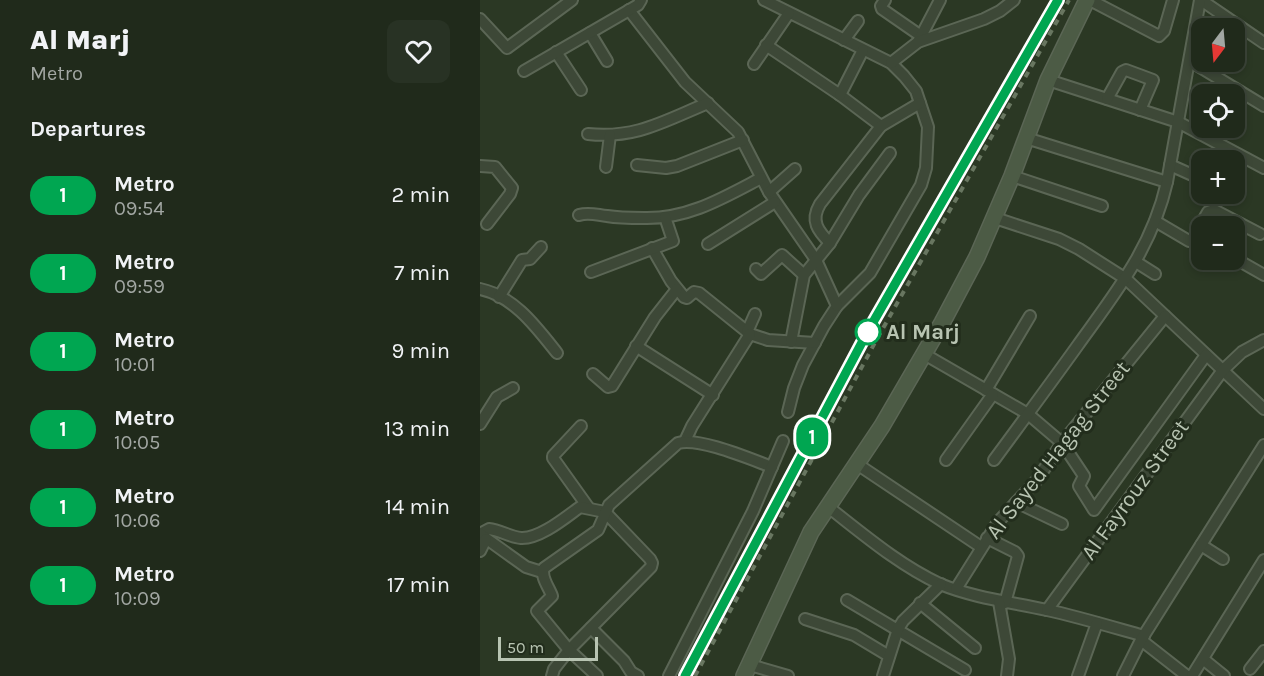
<!DOCTYPE html>
<meta charset="utf-8">
<style>
:root{--surface:#202a1b;--page:#283224;--text:#f1f3f6;--muted:#a2a7a3;--line:#3d463a}
body{margin:0;font-family:Karla,sans-serif;background:var(--page);color:var(--text);height:100vh;display:flex;flex-direction:column;font-size:22px;white-space:nowrap}
*{box-sizing:border-box;margin:0}
p{font-size:20px;color:var(--muted)}
.icon{flex:none;width:33px;height:33px;fill:none;stroke:currentColor;stroke-width:2;stroke-linecap:round;stroke-linejoin:round}
.map{position:relative;flex:1;overflow:hidden}
.panel{display:flex;flex-direction:column;background:var(--surface);width:480px}
.panel>*{flex:none}
.badge{padding:0 12px;border-radius:20px;font-size:21px;line-height:39px}
.needle{width:39px;rotate:196deg}
.controls{position:absolute;left:711px;top:18px;display:grid;gap:12px}
.controls a{display:grid;place-items:center;width:54px;height:54px;border-radius:12px;background:var(--surface);box-shadow:0 3px 9px #0003,0 0 0 2px var(--line);font-size:30px}
.scale{position:absolute;left:18px;bottom:15px;width:100px;box-sizing:border-box;padding-left:6px;border:3px solid #b8c4b2;border-top:0;font-size:16px;line-height:21px;white-space:nowrap;color:#b8c4b2;-webkit-text-stroke:4px #222d1c;paint-order:stroke}
.map>.badge{position:absolute;translate:-50% -50%;box-shadow:0 0 0 3px #fff}
h2{padding:0 30px;font-size:22px;line-height:54px}
.round{display:grid;place-items:center;flex:none;width:63px;height:63px;border-radius:12px;background:var(--page)}
.headline{display:flex;align-items:center;justify-content:space-between;height:102px;padding:0 30px}
h1{font-size:28px;font-weight:800;line-height:45px}
ul{padding:0;list-style:none}
li{display:flex;align-items:center;gap:18px;height:78px;padding:0 30px}
li div{flex:1}
li b{display:block;font-size:22px}
li em{font-style:normal}
li .badge{min-width:66px;font-weight:700;text-align:center}
main{display:flex;flex:1;min-height:0}
.map>svg:first-child{display:block}
.lines{fill:none;stroke-linecap:round;stroke-linejoin:round}
.minor-casing{stroke:#5b6655;stroke-width:14}
.secondary-casing{stroke:#5b6655;stroke-width:18}
.minor{stroke:#3d4837;stroke-width:10}
.secondary{stroke:#4c5b45;stroke-width:15}
.rail{stroke:#687660;stroke-width:4;stroke-dasharray:6 6;stroke-linecap:butt}
.line-casing{stroke:#fff;stroke-width:14}
.line{stroke:#00a651;stroke-width:9}
.stop-dot{fill:#fff;stroke:#00a651;stroke-width:3}
.labels{text-anchor:middle;dominant-baseline:central;stroke-width:6;stroke-linejoin:round;paint-order:stroke}
.stop-label{font-size:22px;font-weight:bold;fill:#b8c4b2;stroke:#222d1c;text-anchor:start}
.street-label{font-size:22px;fill:#b8c4b2;stroke:#222d1c}
</style>
<main>
<section class="panel">
<div class="headline"><div><h1>Al Marj</h1><p>Metro</p></div><a class="round"><svg class="icon" aria-label="heart" viewBox="0 0 24 24"><path d="M12 20l-8-8c-3-5 5-10 8-4 3-6 11-1 8 4z"/></svg></a></div>
<h2>Departures</h2>
<ul>
<li><span class="badge" style="background:#00a651;color:#fff">1</span><div><b>Metro</b><p>09:54</p></div><em>2 min</em></li>
<li><span class="badge" style="background:#00a651;color:#fff">1</span><div><b>Metro</b><p>09:59</p></div><em>7 min</em></li>
<li><span class="badge" style="background:#00a651;color:#fff">1</span><div><b>Metro</b><p>10:01</p></div><em>9 min</em></li>
<li><span class="badge" style="background:#00a651;color:#fff">1</span><div><b>Metro</b><p>10:05</p></div><em>13 min</em></li>
<li><span class="badge" style="background:#00a651;color:#fff">1</span><div><b>Metro</b><p>10:06</p></div><em>14 min</em></li>
<li><span class="badge" style="background:#00a651;color:#fff">1</span><div><b>Metro</b><p>10:09</p></div><em>17 min</em></li>
</ul>
</section>
<div class="map">
<svg width="784" height="676" viewBox="0 0 784 676">
<rect width="100%" height="100%" fill="#2b3824"/>
<g class="lines">
<defs>
<g id="minor">
<polyline points="284,0 411,63 424,76 436,91 448,127 446,168 441,185 390,273 357,306 344,326 323,365 314,388 308,412"/>
<polyline points="405,0 401,6 402,9 441,36"/>
<polyline points="610,0 679,36 684,31 693,0"/>
<polyline points="721,0 784,43"/>
<polyline points="149,10 205,82 258,132 289,192 336,260 357,306"/>
<polyline points="0,19 27,48 92,0"/>
<polyline points="110,33 127,61"/>
<polyline points="364,40 378,21"/>
<polyline points="438,42 460,0"/>
<polyline points="286,45 360,95 401,126"/>
<polyline points="76,52 101,90"/>
<polyline points="710,61 784,106"/>
<polyline points="411,63 438,42 504,19 520,11 534,0"/>
<polyline points="274,64 309,13"/>
<polyline points="44,71 158,5 161,0"/>
<polyline points="568,80 698,122 784,168"/>
<polyline points="360,95 383,50"/>
<polyline points="627,99 642,72 646,70 673,80 660,110"/>
<path d="M108,134C156,139 184,121 228,103"/>
<polyline points="546,138 687,182"/>
<polyline points="157,165 186,168 197,166 263,140"/>
<polyline points="690,165 719,178"/>
<polyline points="0,166 15,167 32,188 30,194 7,224"/>
<polyline points="126,167 130,135"/>
<polyline points="532,176 622,206"/>
<polyline points="289,192 315,169"/>
<path d="M99,215C109,212 117,215 127,216C139,218 152,218 164,218C208,219 243,198 281,178"/>
<polyline points="515,218 579,239 599,249 646,279 784,409"/>
<polyline points="675,221 709,241 712,241 716,237 721,239"/>
<polyline points="716,237 716,233 728,212 734,210 780,234"/>
<path d="M350,243C338,231 330,221 340,204L401,126L440,103"/>
<polyline points="228,244 295,202"/>
<polyline points="172,248 191,281 204,297 207,298 214,292 219,293 270,334 288,340 335,343"/>
<polyline points="754,258 784,275"/>
<polyline points="656,262 675,274"/>
<polyline points="276,269 281,274 302,255 324,275"/>
<polyline points="111,272 193,241 185,217"/>
<path d="M0,289C34,296 57,328 77,353"/>
<polyline points="19,297 42,260 50,259 61,247"/>
<polyline points="267,332 275,314"/>
<polyline points="311,342 324,275 350,243 379,195 410,153"/>
<polyline points="156,346 233,395"/>
<polyline points="444,354 548,414 582,443 604,476 599,486 614,510 726,355"/>
<polyline points="113,374 128,387 132,386 175,317 197,289"/>
<polyline points="506,390 550,316"/>
<polyline points="0,424 17,397 33,388"/>
<polyline points="101,426 73,456 73,458 108,507"/>
<polyline points="205,441 212,426 270,334"/>
<polyline points="466,460 513,394"/>
<path d="M514,460C542,422 570,384 598,345C636,292 672,248 687,182L720,0"/>
<polyline points="377,464 501,547"/>
<polyline points="536,502 582,524"/>
<path d="M347,506C383,534 419,565 460,584C494,598 531,602 567,610C599,617 632,627 664,636"/>
<path d="M0,534L9,529C20,530 30,537 41,538C60,539 86,517 100,507L125,512"/>
<polyline points="0,534 46,567 62,572"/>
<polyline points="507,538 535,552 538,556 525,603"/>
<polyline points="721,545 743,559"/>
<polyline points="0,551 6,539"/>
<polyline points="476,589 518,522 556,481 582,443 685,316"/>
<polyline points="367,600 485,670"/>
<polyline points="519,602 529,659 527,676"/>
<polyline points="440,603 495,648"/>
<polyline points="567,610 743,370 762,352 784,340"/>
<polyline points="325,619 374,635 409,656"/>
<polyline points="111,628 144,661 151,672 158,676"/>
<polyline points="661,640 707,676"/>
<polyline points="723,659 744,676"/>
<polyline points="270,665 308,676"/>
<polyline points="770,669 784,651"/>
<polyline points="72,676 74,669 89,650 171,567 172,563 170,559 125,512"/>
<path d="M117,676L89,650L57,611L72,596C69,587 60,577 64,568L118,530L129,505L198,443C219,437 270,459 292,467"/>
<polyline points="189,676 273,511 303,441"/>
<polyline points="403,676 418,629 423,621 461,584"/>
<polyline points="598,676 617,623"/>
<polyline points="643,676 661,640 784,445"/>
<polyline points="712,676 784,560"/>
</g>
<polyline id="secondary" points="264,676 331,532 402,426 462,323 497,257 532,176 568,80 607,0"/>
</defs>
<use href="#minor" class="minor-casing"/>
<use href="#secondary" class="secondary-casing"/>
<use href="#minor" class="minor"/>
<use href="#secondary" class="secondary"/>
<g class="rail">
<polyline points="230,630 388,331 578,0"/>
<polyline points="215,676 398,337 589,0"/>
</g>
</g>
<g class="lines">
<defs>
<polyline id="line" points="205,676 388,331 578,0"/>
</defs>
<use href="#line" class="line-casing"/>
<use href="#line" class="line"/>
</g>
<circle class="stop-dot" cx="388" cy="332" r="12"/>
<g class="labels">
<g class="stop-label">
<text x="406" y="332">Al Marj</text>
</g>
<g class="street-label">
<text transform="translate(578 450) rotate(-52)">Al Sayed Hagag Street</text>
<text transform="translate(655 490) rotate(-54)">Al Fayrouz Street</text>
</g>
</g>
</svg>
<div class="controls">
<a><svg class="needle" viewBox="-14 -14 28 28"><path d="M0-13l5 13h-10z" fill="#e53935"/><path d="M0 13l5-13h-10z" fill="#a2a7a3"/></svg></a>
<a><svg class="icon" aria-label="locate" viewBox="0 0 24 24"><circle cx="12" cy="12" r="6"/><path d="M12 2v4M12 18v4M2 12h4M18 12h4"/></svg></a>
<a>+</a>
<a>−</a>
</div>
<div class="scale">50 m</div>
<b class="badge" style="left:332px;top:437px;background:#00a651;color:#fff">1</b>
</div>
</main>
